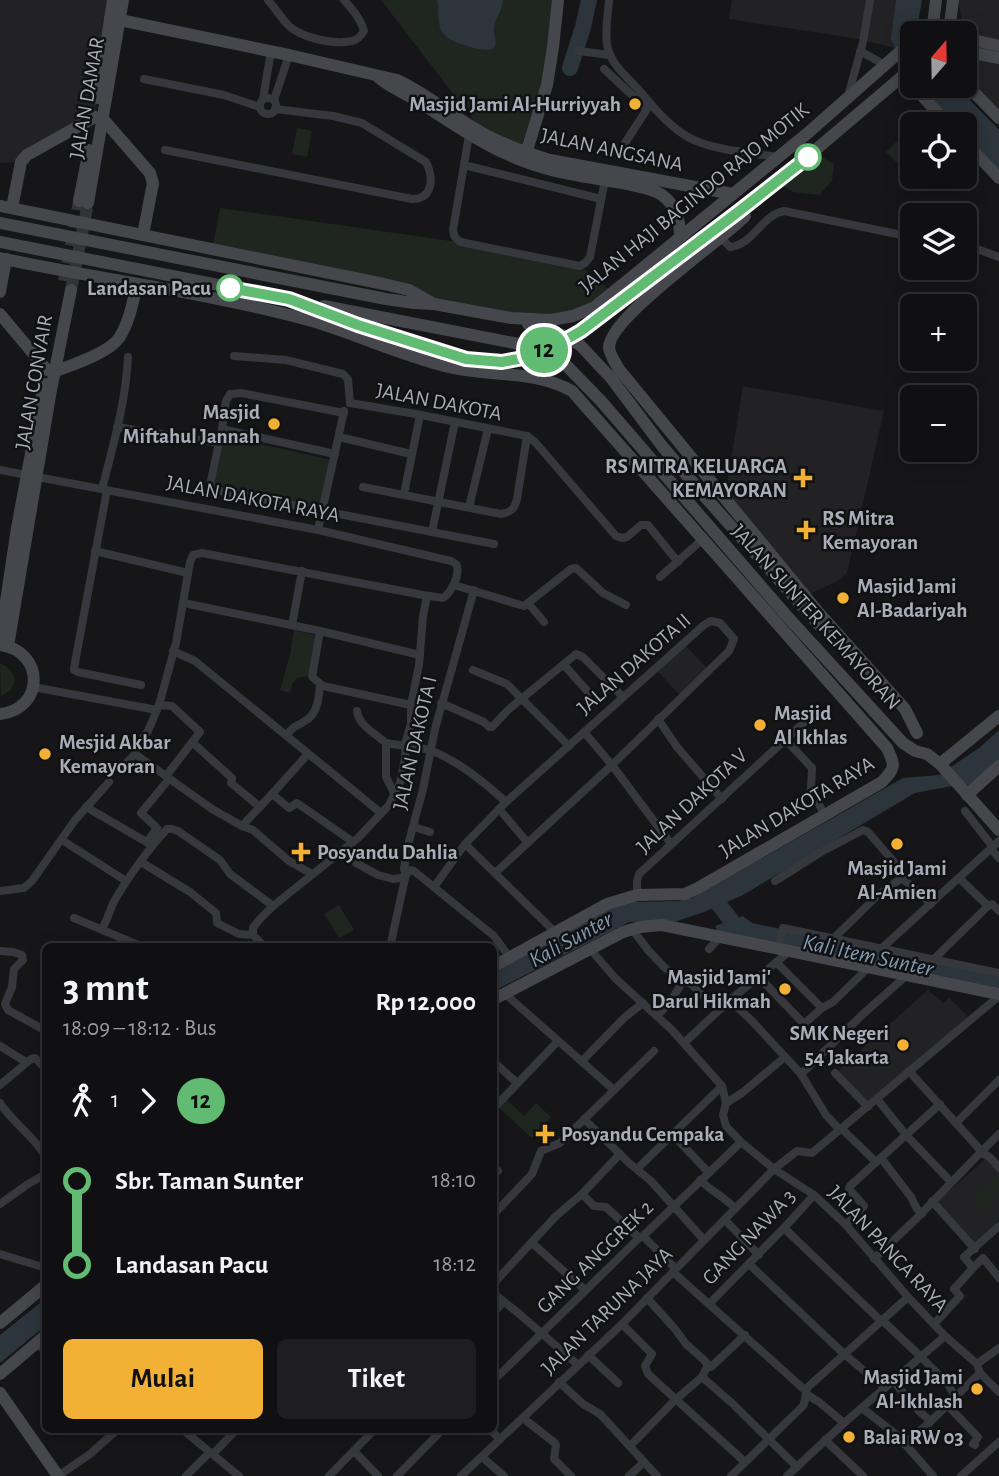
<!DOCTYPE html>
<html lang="id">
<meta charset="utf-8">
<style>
:root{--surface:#101012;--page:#1e1e20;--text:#f1f3f6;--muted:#9c9d9f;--line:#303032;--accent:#f2b134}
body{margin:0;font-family:"Alegreya Sans",sans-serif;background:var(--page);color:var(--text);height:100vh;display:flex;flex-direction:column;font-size:26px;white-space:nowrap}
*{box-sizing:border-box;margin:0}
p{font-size:23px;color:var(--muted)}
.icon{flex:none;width:38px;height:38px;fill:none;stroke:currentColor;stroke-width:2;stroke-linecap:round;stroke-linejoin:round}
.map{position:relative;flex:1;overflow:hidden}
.drawer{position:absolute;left:42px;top:943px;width:455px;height:490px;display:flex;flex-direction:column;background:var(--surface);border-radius:10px;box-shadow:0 4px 18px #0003,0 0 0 2px var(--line)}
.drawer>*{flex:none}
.badge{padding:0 14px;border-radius:23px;font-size:24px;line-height:46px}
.needle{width:46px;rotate:20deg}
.fabs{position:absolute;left:900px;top:21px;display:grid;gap:14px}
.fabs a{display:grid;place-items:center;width:77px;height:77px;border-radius:10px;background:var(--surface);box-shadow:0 4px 18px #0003,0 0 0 2px var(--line);font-size:35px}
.map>.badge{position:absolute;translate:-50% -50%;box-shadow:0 0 0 4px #fff}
.legs{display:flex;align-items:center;gap:10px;height:77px;padding:0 21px;font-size:23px}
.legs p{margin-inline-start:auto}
.headline{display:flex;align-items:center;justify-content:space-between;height:119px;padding:0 21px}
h1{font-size:38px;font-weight:700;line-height:52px}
.primary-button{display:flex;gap:14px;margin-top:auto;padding:14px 21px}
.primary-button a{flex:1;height:80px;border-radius:10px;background:var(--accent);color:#111;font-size:28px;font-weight:700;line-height:80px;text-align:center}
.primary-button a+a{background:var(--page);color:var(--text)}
ul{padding:0 21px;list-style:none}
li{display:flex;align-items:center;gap:24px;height:84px;font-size:26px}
li i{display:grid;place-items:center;width:10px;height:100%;margin:0 9px;background:currentColor}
li i::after{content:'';width:18px;height:18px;margin:-9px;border:5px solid;border-radius:50%;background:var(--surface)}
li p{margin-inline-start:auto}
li:first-child i{background:linear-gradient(#0000 50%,currentColor 0)}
li:last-child i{background:linear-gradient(currentColor 50%,#0000 0)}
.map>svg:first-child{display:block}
.built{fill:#222225}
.green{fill:#1e261f}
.water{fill:#2c353c}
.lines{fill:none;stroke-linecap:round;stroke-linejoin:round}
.river{stroke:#2c353c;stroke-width:16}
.secondary-tunnel{stroke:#333438;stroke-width:12;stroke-dasharray:12 6;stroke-linecap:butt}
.street{stroke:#37383d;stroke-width:8}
.secondary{stroke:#45474d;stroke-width:12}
.line-1-casing{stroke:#fff;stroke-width:16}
.line-1{stroke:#62bb72;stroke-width:10}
.poi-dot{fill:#f2b134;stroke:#111113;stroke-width:2.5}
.stop-1-dot{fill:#fff;stroke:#62bb72;stroke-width:3.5}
.labels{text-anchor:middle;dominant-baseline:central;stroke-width:5;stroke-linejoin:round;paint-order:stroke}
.street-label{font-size:21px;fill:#a8adb8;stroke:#111113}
.poi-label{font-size:21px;font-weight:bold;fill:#a8adb8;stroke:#111113;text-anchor:start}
.stop-label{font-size:21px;font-weight:bold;fill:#a8adb8;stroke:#111113;text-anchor:end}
.water-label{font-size:23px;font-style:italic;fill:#7f9bb3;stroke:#111113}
</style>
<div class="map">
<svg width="999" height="1476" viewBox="0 0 999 1476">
<rect width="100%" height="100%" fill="#161618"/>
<g class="built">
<polygon points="0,0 114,0 95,117 21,162 0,163"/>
<polygon points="732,0 896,0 892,39 895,48 858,39 729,19"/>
<polygon points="958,0 999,0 999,110 964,73 964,33"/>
<polygon points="743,386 884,411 847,573 838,581 809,594 721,488 727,484"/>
<polygon points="685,645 707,668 679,694 657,671"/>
<polygon points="928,990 943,1003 949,998 970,1018 868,1106 836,1072"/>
<polygon points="988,1157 999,1169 999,1220 972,1244 935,1203"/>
</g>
<g class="green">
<polygon points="381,0 558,0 557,20 526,152 484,134"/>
<polygon points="912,126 912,177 917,177 914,180 886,152"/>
<polygon points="297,128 312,131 307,157 292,154"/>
<polygon points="814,153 834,164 832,181 819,195 793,192 783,186 784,177"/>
<polygon points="220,208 465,243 580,266 612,292 595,307 551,320 434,304 409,290 212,249"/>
<polygon points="225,436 331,460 320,509 214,484"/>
<polygon points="294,630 316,636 311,676 297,678 292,684 290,693 280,690 290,655"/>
<path d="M0,664C9,666 13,672 15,681L10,691L1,696Z"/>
<polygon points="339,905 354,930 339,938 324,914"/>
<polygon points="505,1098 524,1116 536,1103 551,1117 532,1138 497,1106"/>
<polygon points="996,1175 999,1179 999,1196 981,1212 969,1198"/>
</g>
<g class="water">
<path d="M437,0H503C503,11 493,20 494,32C494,37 498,43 494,48C488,54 458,44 451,40C449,39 445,35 443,33C436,23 440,11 437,0Z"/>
<polygon points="896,0 922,0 916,33 912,33 912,73 895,48 891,39"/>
<polygon points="921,86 956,86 999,130 999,171 964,134 964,124 955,124"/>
<polygon points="999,730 999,761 970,786 946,778 958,785 915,793 741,896 704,912 677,921 629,922 494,991 494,968 610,909 634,902 678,901 692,898 903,778 939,775 979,748"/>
<polygon points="743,916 752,923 999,975 999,990 718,932 715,926"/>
<polygon points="45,1299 45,1326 0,1363 0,1335"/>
</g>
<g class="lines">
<g class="river">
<polyline points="570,68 583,27 589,0"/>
<polyline points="713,897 738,929 748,931"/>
</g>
<g class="secondary-tunnel">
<polyline points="64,281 79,201"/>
<polyline points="71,290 88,203"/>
</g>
<g class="street">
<path d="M268,0C275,8 281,18 289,26C302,38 334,45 352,41C358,40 361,36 364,31C361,19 352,9 344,0"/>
<path d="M609,0C608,14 605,30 607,44C609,62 625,75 637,88C652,105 668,126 688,137C710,150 752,153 778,157"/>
<polyline points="579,51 610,55"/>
<polyline points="860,51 885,65"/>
<polyline points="604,69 647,109"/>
<polyline points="144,79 224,95 260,107"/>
<polyline points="848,96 863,42 870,0"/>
<circle cx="268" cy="106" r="8"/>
<polyline points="263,99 271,51"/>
<polyline points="274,100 289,55"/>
<polyline points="625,143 649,106"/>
<path d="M165,150L412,199C433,199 434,178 426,162L362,123L333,116L275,109"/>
<polyline points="464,165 469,135"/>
<path d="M601,199L464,165L453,230C454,238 457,241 465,243L580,266L585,263L590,257L605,180"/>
<path d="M720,237L730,247C753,245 762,215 784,211L912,237"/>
<polyline points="964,246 977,249 999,257"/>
<polyline points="234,356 286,360 343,374 348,379 350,403"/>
<polyline points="350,403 416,414 527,436 535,442 616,536 622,538 627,537 641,525 648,525 678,562"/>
<polyline points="344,413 241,393 230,394 226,401 222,429 210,485 215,490 494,544"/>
<polyline points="117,427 219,443"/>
<polyline points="222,429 335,454"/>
<polyline points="339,437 411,454"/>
<path d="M0,470L318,530L451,561C452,562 455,563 456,564C461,573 452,592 443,598L423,595L202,553L193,555L190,562L176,643L159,705L148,731L139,743L135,754L121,769"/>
<path d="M363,487L501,514C511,512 514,510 517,499L527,436"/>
<path d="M102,489C113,446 126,401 128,357"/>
<polyline points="107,490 74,668 74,670 78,672 141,685"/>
<polyline points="404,494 420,415"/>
<polyline points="469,507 488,429"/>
<polyline points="318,530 344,411"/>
<polyline points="432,532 455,422"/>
<polyline points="95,551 188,573"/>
<polyline points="660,577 703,539"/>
<polyline points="454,585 524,606 571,569 576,568 603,593 626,605"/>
<polyline points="184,603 320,631 420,655"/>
<polyline points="528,603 544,622"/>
<polyline points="292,625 302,571"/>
<polyline points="320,631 312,677 323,686 411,705"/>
<polyline points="173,651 195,661 381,813"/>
<polyline points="564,665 589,693"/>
<polyline points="473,670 507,684 569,746"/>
<polyline points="33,687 157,710"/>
<polyline points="441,703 484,722 489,727 492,727 508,710 576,654 583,657 623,697"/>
<polyline points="159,705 172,706 200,732 166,776"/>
<path d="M357,711C358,725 376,734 386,743"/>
<polyline points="658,719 677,747 722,799"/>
<polyline points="584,732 612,765 671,844"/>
<path d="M287,735C295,724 295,728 305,721C318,714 319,697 320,684"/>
<polyline points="785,739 812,768 811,789 825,816"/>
<polyline points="193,743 232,778 231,783 260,807"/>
<polyline points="135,754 212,809 242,826 253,830 289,861 312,874"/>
<polyline points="272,794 308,754"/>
<path d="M395,795L386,777V743C400,746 415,746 429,750C454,758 487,784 506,802"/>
<polyline points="86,807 150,844"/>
<polyline points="499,809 528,843"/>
<polyline points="965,811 989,842 992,846 991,849 999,858"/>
<polyline points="242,826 272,794 289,808 297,803 353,842"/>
<polyline points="414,827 430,832"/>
<polyline points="62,840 126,881"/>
<polyline points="147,842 157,828 141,813 169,779"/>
<polyline points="465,844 555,932"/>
<polyline points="344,849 356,863 378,875 393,879 402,878 411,870 414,871 494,936 510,958"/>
<polyline points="141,862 190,892 216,913 217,923 239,934 253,935"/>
<polyline points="959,878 988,906 992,904 999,911"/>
<polyline points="775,881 821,852 863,830 868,832 900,869 902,878 931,904"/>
<polyline points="434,887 465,844 506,802 704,625 711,621 720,623 734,639 729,651 612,765 495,873"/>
<polyline points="0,891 24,888 32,881 75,820 109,782"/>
<polyline points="637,895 637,881 639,874 811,716"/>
<polyline points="74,918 143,947"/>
<path d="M102,929C108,919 110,908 116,898C129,876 150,847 167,829H172L178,831L220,860L230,874L273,906"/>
<polyline points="632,929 648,950 664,967 679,979 693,985 699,993 722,1008"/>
<polyline points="833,939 877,896 902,878"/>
<polyline points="265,947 253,935 253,928 259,920 273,906 358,838 389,805 400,783 405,759 406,741 411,724 411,705 419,665 423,616 427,596"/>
<polyline points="390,947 406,874 404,869 408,845 423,789 435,729 474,590"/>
<polyline points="778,948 783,928 999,973"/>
<polyline points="590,949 615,978 672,1030 722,1086 726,1103 723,1115 726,1126 741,1142 774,1169 814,1195 846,1225 908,1297 945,1336 977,1364 980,1373 999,1392"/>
<polyline points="709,949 720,937"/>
<polyline points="881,949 999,841"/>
<polyline points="0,951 13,952 22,955 23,960 14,969 12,987 5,1004 8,1010 46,1031"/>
<polyline points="934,959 988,906"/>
<polyline points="776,962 822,1008 833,1002 869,967"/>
<polyline points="759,977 804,1024 822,1008"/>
<polyline points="504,993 614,1090"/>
<polyline points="730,1000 752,1021 801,1074 826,1115 840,1130"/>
<polyline points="657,1016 671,1001 683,981"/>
<polyline points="684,1043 730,1000 790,951"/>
<polyline points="0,1046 26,1062"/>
<polyline points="582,1061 625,1017 643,1003"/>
<polyline points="494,1062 517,1083"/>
<polyline points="909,1071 983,1153 985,1148 999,1134"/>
<polyline points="835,1073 868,1107"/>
<polyline points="801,1074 862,1015 907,975"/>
<polyline points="0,1085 31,1059 35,1058 46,1069"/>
<polyline points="877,1099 906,1135 951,1182"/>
<path d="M0,1103C13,1123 34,1136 46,1157"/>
<polyline points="726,1103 742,1093 785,1057"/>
<polyline points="494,1108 558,1041"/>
<polyline points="584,1119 629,1163 651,1181 704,1240"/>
<polyline points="956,1123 999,1080"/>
<polyline points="842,1129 876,1162"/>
<polyline points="673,1135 709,1173"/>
<polyline points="881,1158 911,1197 917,1209 922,1214"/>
<polyline points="494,1166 498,1171 494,1175"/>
<polyline points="638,1168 722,1086"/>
<path d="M700,1180C711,1191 724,1197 735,1208"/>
<polyline points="582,1194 594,1206 606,1207 639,1238"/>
<polyline points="932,1201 975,1249"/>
<polyline points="0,1204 28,1184 46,1174"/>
<polyline points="494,1214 532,1174 541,1151 560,1143 654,1051"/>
<polyline points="725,1220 759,1255"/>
<polyline points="846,1225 864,1206 849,1189 850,1186 940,1104"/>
<polyline points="784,1228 881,1321"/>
<polyline points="643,1236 676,1269"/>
<polyline points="532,1243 585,1290"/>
<polyline points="0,1254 46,1268"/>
<path d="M874,1259L917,1218L979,1154C988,1152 994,1162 999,1168"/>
<polyline points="749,1264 844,1354 885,1388"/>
<polyline points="973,1268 983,1258 999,1278"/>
<polyline points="673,1272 806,1391"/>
<polyline points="494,1283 556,1216 582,1194 620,1154"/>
<polyline points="494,1294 517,1312 577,1364"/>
<polyline points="710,1303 784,1228 814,1195"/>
<polyline points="494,1312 504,1302"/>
<polyline points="882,1320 921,1357"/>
<polyline points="622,1324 652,1354 645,1366 648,1374 745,1462"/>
<polyline points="934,1324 960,1296 954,1289 973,1268 964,1257 999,1226"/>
<polyline points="37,1343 46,1352"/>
<polyline points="588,1355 618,1383"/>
<polyline points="921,1357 947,1383 955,1396"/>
<polyline points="977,1364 999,1348"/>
<polyline points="707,1367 711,1367 745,1335"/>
<polyline points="702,1377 733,1404 797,1467"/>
<polyline points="494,1380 639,1238 643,1236 741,1142"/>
<polyline points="893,1381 918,1410 928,1419 929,1423"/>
<polyline points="559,1382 583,1404 600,1414 657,1476"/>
<polyline points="806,1394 819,1402 844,1423"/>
<polyline points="949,1403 950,1408 978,1437 973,1444 975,1445"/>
<polyline points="862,1408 898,1436 933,1476"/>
<polyline points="523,1418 555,1443 556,1445 554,1459 571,1476"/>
<polyline points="183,1430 239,1476"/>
<polyline points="490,1430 500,1439"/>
<polyline points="825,1440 863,1476"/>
<polyline points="904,1444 929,1423 980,1373"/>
<polyline points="630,1446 674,1401 702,1377 708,1365 704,1360 686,1344 675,1329 647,1298"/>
<polyline points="354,1451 378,1476"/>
<polyline points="213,1454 236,1430"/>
<polyline points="482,1457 504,1476"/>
<polyline points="58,1476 90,1454 117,1430"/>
<polyline points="186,1476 210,1452"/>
<polyline points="329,1476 374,1430"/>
<polyline points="397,1476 442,1430"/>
<polyline points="461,1476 622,1324 774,1169 797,1151 812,1153 999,996"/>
<polyline points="629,1476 644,1462"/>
<path d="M731,1476L803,1406C807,1399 804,1393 808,1387L908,1297"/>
<polyline points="787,1476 844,1423 945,1336"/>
<polyline points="961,1476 999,1442"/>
</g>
<g class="secondary">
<path d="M110,18L289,55L397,80C428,94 454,118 484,134C505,145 527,153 550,160L733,194"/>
<polyline points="932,33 936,0"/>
<polyline points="949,33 953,0"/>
<polyline points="964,38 999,46"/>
<polyline points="964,51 999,58"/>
<path d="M379,78C391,88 403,92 416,100C458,127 498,156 548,169C573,176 601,179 627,184C639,187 652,188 662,195C677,206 680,221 680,237"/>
<polyline points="964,82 999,118"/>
<polyline points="913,86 948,124"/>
<polyline points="98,98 113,0"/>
<polyline points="103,119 150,173 153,183 143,235"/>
<polyline points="964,141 999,178"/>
<polyline points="525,157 547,85 553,47 558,0"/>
<polyline points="79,201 89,150"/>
<polyline points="88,203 123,0"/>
<polyline points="0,206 384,284 409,290 432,303"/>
<polyline points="12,208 21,162 27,155 95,117"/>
<path d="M745,216C721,241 608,318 609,348C610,355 615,362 618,368L819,613L905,709L917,733"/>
<polyline points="0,223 386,299 414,303 434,304 511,318 551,320 573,316 595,307 809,132 912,41"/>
<polyline points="0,242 290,299 358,325 466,359 502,362 528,357 553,347 581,331 738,212 813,152 912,68"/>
<path d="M0,258C103,280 211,293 312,321C359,335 405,357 453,368C493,377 535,370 572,391L887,748C895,766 896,767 882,782L698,888L685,894L637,895L607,904L494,966"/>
<polyline points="0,292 6,259"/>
<polyline points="324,306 519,344 540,349 562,361 601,401 785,614 903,743 915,751 927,754 940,764 999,830"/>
<polyline points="0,314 47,370"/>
<polyline points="528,324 562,335 580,345 611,378 662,446 706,498 820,626"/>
<path d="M54,372C71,365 109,353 119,338C129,323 133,302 137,284"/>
<polyline points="0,641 17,528 44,384"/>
<polyline points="8,646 51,390 71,290"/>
<path d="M0,714C45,709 45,651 0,645"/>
<polyline points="940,764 999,716"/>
<polyline points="967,795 999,766"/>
<polyline points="494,999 623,932 640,927 662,925 999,994"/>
<polyline points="0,1323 46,1285"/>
<polyline points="0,1374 46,1335"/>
<polyline points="0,1393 58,1476"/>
</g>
</g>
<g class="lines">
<defs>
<polyline id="line-1" points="230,288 289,299 358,325 466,359 502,362 528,357 553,347 581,331 738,212 808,157"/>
</defs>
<use href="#line-1" class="line-1-casing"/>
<use href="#line-1" class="line-1"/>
</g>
<g class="poi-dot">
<circle cx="635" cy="104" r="7"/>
<circle cx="274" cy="424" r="7"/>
<path d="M799.5 467.5h7v7h7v7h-7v7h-7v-7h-7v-7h7z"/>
<path d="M802.5 519.5h7v7h7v7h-7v7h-7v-7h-7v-7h7z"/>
<circle cx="843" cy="598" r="7"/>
<circle cx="760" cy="725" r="7"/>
<circle cx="45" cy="754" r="7"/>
<circle cx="897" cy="844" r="7"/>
<path d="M297.5 841.5h7v7h7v7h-7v7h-7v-7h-7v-7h7z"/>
<circle cx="785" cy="989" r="7"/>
<circle cx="903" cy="1045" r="7"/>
<path d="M541.5 1123.5h7v7h7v7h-7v7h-7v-7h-7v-7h7z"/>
<circle cx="977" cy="1389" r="7"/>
<circle cx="849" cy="1437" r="7"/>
</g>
<g class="stop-1-dot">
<circle cx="808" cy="157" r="12"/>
<circle cx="230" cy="288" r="12"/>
</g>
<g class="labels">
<g class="street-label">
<text transform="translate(87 98) rotate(-80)">JALAN DAMAR</text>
<text transform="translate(612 150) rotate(12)">JALAN ANGSANA</text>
<text transform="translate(694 198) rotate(-39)">JALAN HAJI BAGINDO RAJO MOTIK</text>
<text transform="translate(34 382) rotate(-80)">JALAN CONVAIR</text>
<text transform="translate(439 402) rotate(11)">JALAN DAKOTA</text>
<text transform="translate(253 499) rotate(11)">JALAN DAKOTA RAYA</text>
<text transform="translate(816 617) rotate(48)">JALAN SUNTER KEMAYORAN</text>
<text transform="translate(634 664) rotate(-41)">JALAN DAKOTA II</text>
<text transform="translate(415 743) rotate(-77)">JALAN DAKOTA I</text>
<text transform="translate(692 801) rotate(-43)">JALAN DAKOTA V</text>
<text transform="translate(797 807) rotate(-31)">JALAN DAKOTA RAYA</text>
<text transform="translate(749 1237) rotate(-46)">GANG NAWA 3</text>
<text transform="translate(888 1249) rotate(47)">JALAN PANCA RAYA</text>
<text transform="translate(595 1257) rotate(-44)">GANG ANGGREK 2</text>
<text transform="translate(607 1311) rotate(-44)">JALAN TARUNA JAYA</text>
</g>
<g class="poi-label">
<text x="621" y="104" text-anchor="end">Masjid Jami Al-Hurriyyah</text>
<text x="260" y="412" text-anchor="end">Masjid<tspan x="260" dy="24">Miftahul Jannah</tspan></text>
<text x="787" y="466" text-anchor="end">RS MITRA KELUARGA<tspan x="787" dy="24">KEMAYORAN</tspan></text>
<text x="822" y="518">RS Mitra<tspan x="822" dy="24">Kemayoran</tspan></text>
<text x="857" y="586">Masjid Jami<tspan x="857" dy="24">Al-Badariyah</tspan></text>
<text x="774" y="713">Masjid<tspan x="774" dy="24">Al Ikhlas</tspan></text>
<text x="59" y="742">Mesjid Akbar<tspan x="59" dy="24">Kemayoran</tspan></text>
<text x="317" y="852">Posyandu Dahlia</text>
<text x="897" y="868" text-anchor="middle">Masjid Jami<tspan x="897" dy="24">Al-Amien</tspan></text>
<text x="771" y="977" text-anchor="end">Masjid Jami'<tspan x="771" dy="24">Darul Hikmah</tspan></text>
<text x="889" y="1033" text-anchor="end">SMK Negeri<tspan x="889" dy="24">54 Jakarta</tspan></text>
<text x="561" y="1134">Posyandu Cempaka</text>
<text x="963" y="1377" text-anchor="end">Masjid Jami<tspan x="963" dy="24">Al-Ikhlash</tspan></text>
<text x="863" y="1437">Balai RW 03</text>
</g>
<g class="stop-label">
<text x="211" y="288">Landasan Pacu</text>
</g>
<g class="water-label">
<text transform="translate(571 940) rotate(-29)">Kali Sunter</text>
<text transform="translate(868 956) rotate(12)">Kali Item Sunter</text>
</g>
</g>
</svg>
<div class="fabs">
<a><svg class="needle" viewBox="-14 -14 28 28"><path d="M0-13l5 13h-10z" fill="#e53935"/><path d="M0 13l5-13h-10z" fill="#9c9d9f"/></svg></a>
<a><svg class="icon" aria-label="locate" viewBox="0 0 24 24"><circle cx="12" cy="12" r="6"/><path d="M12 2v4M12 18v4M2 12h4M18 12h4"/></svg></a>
<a><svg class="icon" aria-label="layers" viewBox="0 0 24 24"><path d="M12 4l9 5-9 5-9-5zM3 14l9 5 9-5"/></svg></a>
<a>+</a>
<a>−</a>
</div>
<b class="badge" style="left:544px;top:350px;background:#62bb72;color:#111">12</b>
<section class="drawer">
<div class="headline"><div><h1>3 mnt</h1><p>18:09 – 18:12 · Bus</p></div><b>Rp 12,000</b></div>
<div class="legs"><svg class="icon" aria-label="walk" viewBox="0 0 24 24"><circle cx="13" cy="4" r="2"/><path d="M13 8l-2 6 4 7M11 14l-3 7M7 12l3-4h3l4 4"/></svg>1<svg class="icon" aria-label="forward" viewBox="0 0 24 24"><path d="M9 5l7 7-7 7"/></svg><b class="badge" style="background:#62bb72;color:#111">12</b></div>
<ul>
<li><i style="color:#62bb72"></i><b>Sbr. Taman Sunter</b><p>18:10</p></li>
<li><i style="color:#62bb72"></i><b>Landasan Pacu</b><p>18:12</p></li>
</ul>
<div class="primary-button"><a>Mulai</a><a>Tiket</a></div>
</section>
</div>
